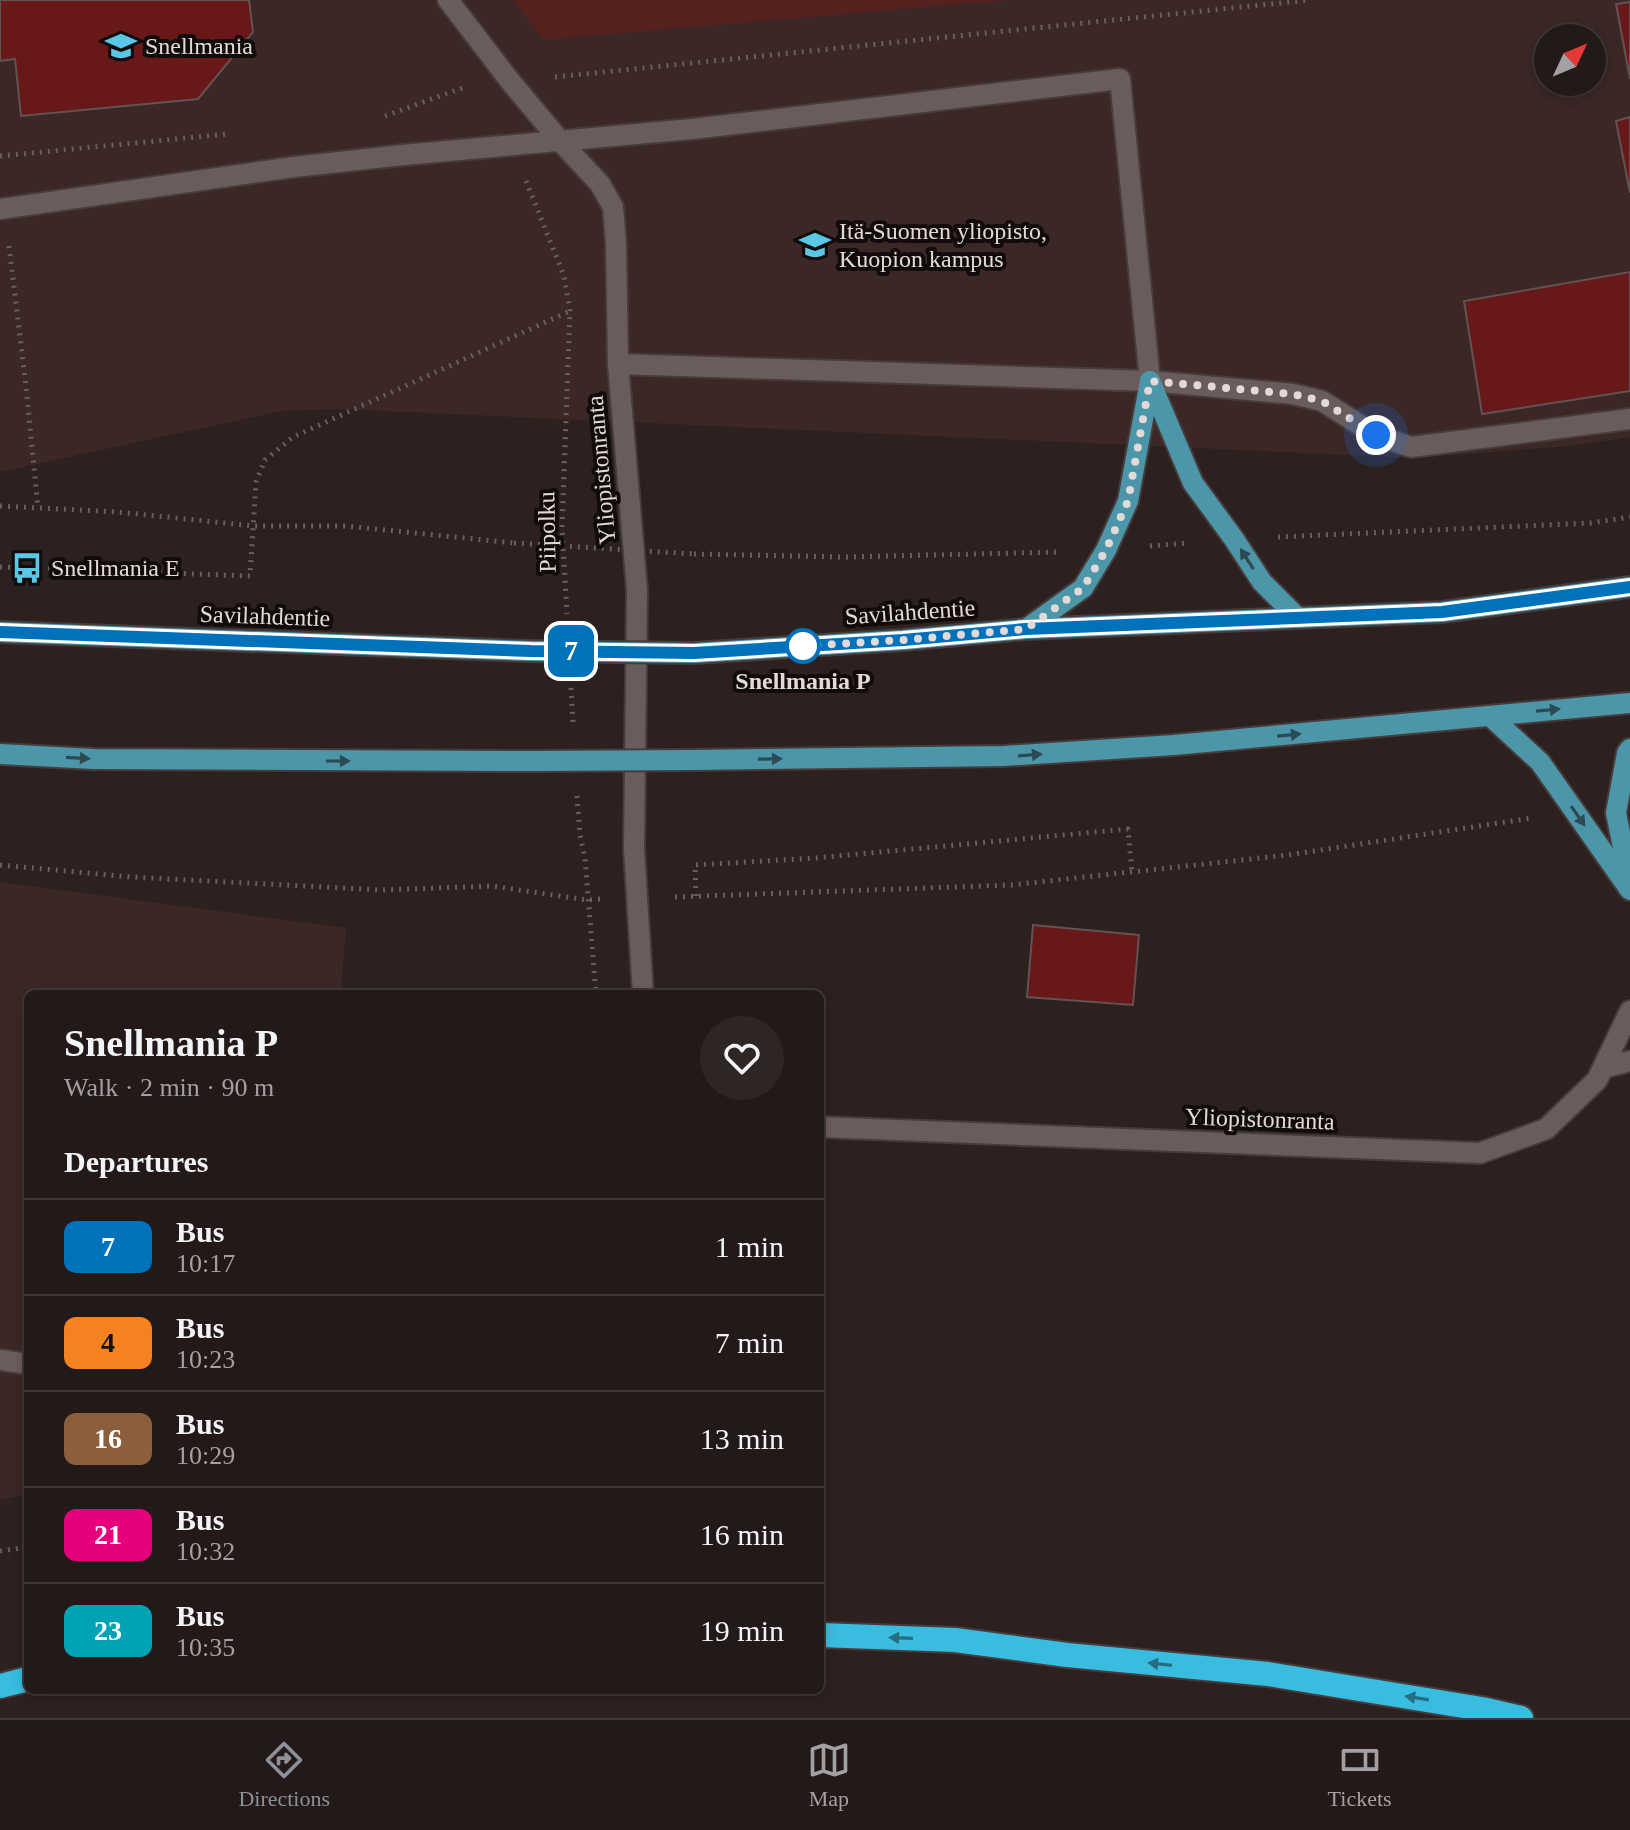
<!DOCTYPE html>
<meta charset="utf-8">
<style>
:root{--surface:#221918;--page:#2e2625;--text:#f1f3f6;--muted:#a2a0a2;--line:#3f3837;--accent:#8c9099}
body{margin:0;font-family:Georgia,serif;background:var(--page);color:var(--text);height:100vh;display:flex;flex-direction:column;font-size:30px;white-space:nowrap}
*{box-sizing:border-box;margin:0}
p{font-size:26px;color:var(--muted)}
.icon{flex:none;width:44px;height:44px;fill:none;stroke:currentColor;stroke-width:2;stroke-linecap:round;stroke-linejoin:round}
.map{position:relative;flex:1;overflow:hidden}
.drawer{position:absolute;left:24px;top:990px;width:800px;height:704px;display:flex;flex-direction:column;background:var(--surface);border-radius:12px;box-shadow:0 4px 12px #0003,0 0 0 2px var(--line)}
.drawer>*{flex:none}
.badge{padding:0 16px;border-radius:12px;font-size:28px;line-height:52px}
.needle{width:52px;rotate:46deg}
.buttons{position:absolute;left:1534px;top:24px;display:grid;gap:16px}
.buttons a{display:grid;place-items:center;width:72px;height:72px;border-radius:50%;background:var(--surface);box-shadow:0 4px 12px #0003,0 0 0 2px var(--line);font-size:40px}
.you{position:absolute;width:40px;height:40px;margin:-20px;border:6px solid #fff;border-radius:50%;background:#1a73e8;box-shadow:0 0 0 12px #1a73e833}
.map>.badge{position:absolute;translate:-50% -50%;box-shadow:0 0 0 4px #fff}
h2{padding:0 40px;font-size:30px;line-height:72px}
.round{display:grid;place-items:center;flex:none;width:84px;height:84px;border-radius:42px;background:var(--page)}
.head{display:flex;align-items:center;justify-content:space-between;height:136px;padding:0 40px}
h1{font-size:38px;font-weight:700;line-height:60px}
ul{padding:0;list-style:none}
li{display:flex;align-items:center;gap:24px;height:96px;padding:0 40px;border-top:2px solid var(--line)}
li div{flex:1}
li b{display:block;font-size:30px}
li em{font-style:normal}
li .badge{min-width:88px;font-weight:700;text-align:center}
.tab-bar{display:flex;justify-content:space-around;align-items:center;height:112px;border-top:2px solid var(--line);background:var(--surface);font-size:22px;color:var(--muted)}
.tab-bar a{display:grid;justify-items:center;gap:4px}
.tab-bar .active{color:var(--accent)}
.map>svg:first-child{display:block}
.built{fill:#3a2726;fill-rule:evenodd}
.green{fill:#54211f}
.building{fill:#681819;stroke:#615351;stroke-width:2}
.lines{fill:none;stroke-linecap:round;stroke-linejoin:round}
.lane-casing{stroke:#463c3b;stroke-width:24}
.street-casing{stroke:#463c3b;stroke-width:24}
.primary-casing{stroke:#463c3b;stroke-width:24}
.highway-casing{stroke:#463c3b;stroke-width:28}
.path{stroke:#695f5e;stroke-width:5;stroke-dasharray:2 6;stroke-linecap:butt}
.lane{stroke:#6a5c5b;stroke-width:20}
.street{stroke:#6a5c5b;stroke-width:20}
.primary{stroke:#4c96aa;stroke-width:20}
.highway{stroke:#38bcdf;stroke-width:24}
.primary-bridge-casing{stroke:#463c3b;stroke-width:24;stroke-linecap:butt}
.path-bridge{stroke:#695f5e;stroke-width:5;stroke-dasharray:2 6;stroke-linecap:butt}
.primary-bridge{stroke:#4c96aa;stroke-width:20}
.oneway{fill:#2c4a53}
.oneway2{fill:#266d80}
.line-casing{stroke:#fff;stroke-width:18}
.line{stroke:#0072bc;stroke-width:12}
.walk{stroke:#e2dad9;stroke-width:8;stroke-dasharray:0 14.4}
.stop-dot{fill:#fff;stroke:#0072bc;stroke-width:4}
.labels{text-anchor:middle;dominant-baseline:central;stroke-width:8;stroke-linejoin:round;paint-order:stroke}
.poi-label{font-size:24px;fill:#e2dad9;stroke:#110c0b;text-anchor:start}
.street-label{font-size:24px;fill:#e2dad9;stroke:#110c0b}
.stop-label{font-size:24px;font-weight:bold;fill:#e2dad9;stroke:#110c0b}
</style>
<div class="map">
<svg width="1630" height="1718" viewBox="0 0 1630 1718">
<rect width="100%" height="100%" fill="#2d2120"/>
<g class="built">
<path d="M0,0H1630V437L1571,446L1413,458L340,409L282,411L0,472ZM1548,38H1592V82H1548Z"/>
<polygon points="0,882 346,928 341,994 28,994 28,1494 0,1500"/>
</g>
<polygon class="green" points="513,0 1011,0 543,40"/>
<g class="building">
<polygon points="0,0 249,0 253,32 198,99 21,116 15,59 0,61"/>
<polygon points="1630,2 1630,79 1616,4"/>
<polygon points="1630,117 1630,193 1616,121"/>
<polygon points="1630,272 1630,391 1482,414 1464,301"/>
<polygon points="1033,925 1139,935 1133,1005 1027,997"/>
</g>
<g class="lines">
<defs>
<g id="lane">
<polyline points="0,209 294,167 403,155 692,129 1120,79 1150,381"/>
<polyline points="618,364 1150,381 1293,394 1322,401 1376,435 1411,447 1630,419"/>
<polyline points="1603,1068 1630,1061"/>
<polyline points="0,1360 28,1364"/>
</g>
<g id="street">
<polyline points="448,0 510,81 561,142 600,184 613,207 616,245 618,364 637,590 634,849 643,994"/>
<polyline points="820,1127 1480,1153 1546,1129 1597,1080 1630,1011"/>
</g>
<g id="primary">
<polyline points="1150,381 1193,483 1234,539 1262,582 1298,618"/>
<polyline points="1026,629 1083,588 1106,550 1128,501 1150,381"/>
<polyline points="0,632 531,651"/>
<polyline points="694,653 903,640 1026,629 1442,612 1630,587"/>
<polyline points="1490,716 1540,762 1630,890"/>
<polyline points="1630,749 1627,753 1616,813 1630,882"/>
<polyline points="0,754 93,759 535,761"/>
<polyline points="692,760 1004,756 1174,745 1630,703"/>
</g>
<g id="highway">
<polyline points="820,1635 955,1640 1067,1655 1268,1674 1482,1709 1521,1718"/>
<polyline points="0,1686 28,1679"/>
</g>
</defs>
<use href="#lane" class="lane-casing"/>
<use href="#street" class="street-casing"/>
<use href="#primary" class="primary-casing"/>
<use href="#highway" class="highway-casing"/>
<g class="path">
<polyline points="555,77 1310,0"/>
<polyline points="385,116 465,87"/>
<polyline points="0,156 228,134"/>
<polyline points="526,181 564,276 570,311 562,528 567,614"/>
<polyline points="9,246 26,386 38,508"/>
<polyline points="0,506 118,512 254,526 346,526 514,543"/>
<polyline points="1278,537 1590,523 1630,517"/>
<polyline points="1150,546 1188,543"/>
<polyline points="694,554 844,557 1061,552"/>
<polyline points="0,567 250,576 256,482 265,460 293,437 570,311"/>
<polyline points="571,688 573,722"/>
<polyline points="577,796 580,835 585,858 596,994"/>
<polyline points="0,865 131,877 382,890 492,886 587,900 601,899"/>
<polyline points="696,896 695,865 816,858 1128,829 1132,872"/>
<polyline points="675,897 1011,885 1288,855 1532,818"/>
<polyline points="0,1551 28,1547"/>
</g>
<use href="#lane" class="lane"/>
<use href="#street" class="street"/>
<use href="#primary" class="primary"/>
<use href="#highway" class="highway"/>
<defs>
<g id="primary-bridge">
<polyline points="531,651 694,653"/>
<polyline points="535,761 692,760"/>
</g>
</defs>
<use href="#primary-bridge" class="primary-bridge-casing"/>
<polyline class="path-bridge" points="514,543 694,554"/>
<use href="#primary-bridge" class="primary-bridge"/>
</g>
<defs><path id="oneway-solid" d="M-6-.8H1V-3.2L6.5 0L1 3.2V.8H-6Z" transform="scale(2)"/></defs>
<g class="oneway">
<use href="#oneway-solid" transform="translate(1247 559) rotate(-123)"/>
<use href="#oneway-solid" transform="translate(1548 710) rotate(-5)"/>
<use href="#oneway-solid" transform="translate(1289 735) rotate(-5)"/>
<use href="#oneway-solid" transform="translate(1030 755) rotate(-4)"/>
<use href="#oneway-solid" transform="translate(78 758) rotate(3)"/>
<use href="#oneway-solid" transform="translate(770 759) rotate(-1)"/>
<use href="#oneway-solid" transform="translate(338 761)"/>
<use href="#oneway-solid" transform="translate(1578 816) rotate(55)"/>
</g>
<g class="oneway2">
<use href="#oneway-solid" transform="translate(901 1638) rotate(-178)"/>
<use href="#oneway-solid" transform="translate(1160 1664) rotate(-174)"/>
<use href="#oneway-solid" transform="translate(1417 1698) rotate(-171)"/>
</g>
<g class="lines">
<defs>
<polyline id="line" points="0,632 531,651 694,653 903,640 1026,629 1442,612 1630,587"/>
</defs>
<use href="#line" class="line-casing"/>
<use href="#line" class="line"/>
<polyline class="walk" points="803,646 903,640 1026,629 1083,588 1106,550 1128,501 1150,381 1293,394 1322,401 1376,435"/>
</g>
<defs>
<symbol id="university-bare" viewBox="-9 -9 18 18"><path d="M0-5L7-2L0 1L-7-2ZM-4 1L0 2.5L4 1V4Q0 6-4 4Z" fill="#5bc7e7" stroke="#110c0b" stroke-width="2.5" paint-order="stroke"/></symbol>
<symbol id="bus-bare" viewBox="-9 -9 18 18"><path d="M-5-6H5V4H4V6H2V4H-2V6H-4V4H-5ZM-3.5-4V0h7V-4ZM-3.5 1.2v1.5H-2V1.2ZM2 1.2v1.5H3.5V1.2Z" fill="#5bc7e7" stroke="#110c0b" stroke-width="2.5" paint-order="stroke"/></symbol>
</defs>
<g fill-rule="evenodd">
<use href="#university-bare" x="99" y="24" width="44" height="44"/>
<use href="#university-bare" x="793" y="223" width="44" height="44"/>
<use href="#bus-bare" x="5" y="546" width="44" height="44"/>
</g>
<circle class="stop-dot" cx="803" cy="646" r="16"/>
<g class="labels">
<g class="poi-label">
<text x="145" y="46">Snellmania</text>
<text x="839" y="231">Itä-Suomen yliopisto,<tspan x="839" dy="28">Kuopion kampus</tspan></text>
<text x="51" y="568">Snellmania E</text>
</g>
<g class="street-label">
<text transform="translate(601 470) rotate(-95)">Yliopistonranta</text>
<text transform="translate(547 532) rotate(-91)">Piipolku</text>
<text transform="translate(910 612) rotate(-4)">Savilahdentie</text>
<text transform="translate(265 616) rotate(2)">Savilahdentie</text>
<text transform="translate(1260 1119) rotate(2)">Yliopistonranta</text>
</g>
<g class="stop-label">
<text x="803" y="681">Snellmania P</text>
</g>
</g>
</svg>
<div class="buttons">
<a><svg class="needle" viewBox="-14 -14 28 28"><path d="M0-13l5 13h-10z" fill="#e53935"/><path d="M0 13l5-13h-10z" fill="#a2a0a2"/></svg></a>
</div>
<div class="you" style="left:1376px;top:435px"></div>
<b class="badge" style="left:571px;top:651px;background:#0072bc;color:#fff">7</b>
<section class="drawer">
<div class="head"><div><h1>Snellmania P</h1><p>Walk · 2 min · 90 m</p></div><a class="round"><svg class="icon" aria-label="heart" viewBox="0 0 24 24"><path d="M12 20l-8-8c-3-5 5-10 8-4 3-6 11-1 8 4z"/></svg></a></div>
<h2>Departures</h2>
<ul>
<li><span class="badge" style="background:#0072bc;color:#fff">7</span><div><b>Bus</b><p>10:17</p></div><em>1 min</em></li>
<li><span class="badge" style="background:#f58220;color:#111">4</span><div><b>Bus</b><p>10:23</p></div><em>7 min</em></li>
<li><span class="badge" style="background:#8b5e3c;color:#fff">16</span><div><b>Bus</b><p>10:29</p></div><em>13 min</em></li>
<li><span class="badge" style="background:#e6007e;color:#fff">21</span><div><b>Bus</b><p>10:32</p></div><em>16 min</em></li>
<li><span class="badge" style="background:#00a3b4;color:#fff">23</span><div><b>Bus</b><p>10:35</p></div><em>19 min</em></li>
</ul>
</section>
</div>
<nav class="tab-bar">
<a class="active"><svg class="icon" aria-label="directions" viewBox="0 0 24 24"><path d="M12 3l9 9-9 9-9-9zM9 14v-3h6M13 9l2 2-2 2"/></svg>Directions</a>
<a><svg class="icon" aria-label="map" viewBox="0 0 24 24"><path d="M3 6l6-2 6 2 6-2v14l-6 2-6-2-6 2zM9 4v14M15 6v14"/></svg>Map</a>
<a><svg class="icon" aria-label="tickets" viewBox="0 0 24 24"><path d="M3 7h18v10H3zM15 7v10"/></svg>Tickets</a>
</nav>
